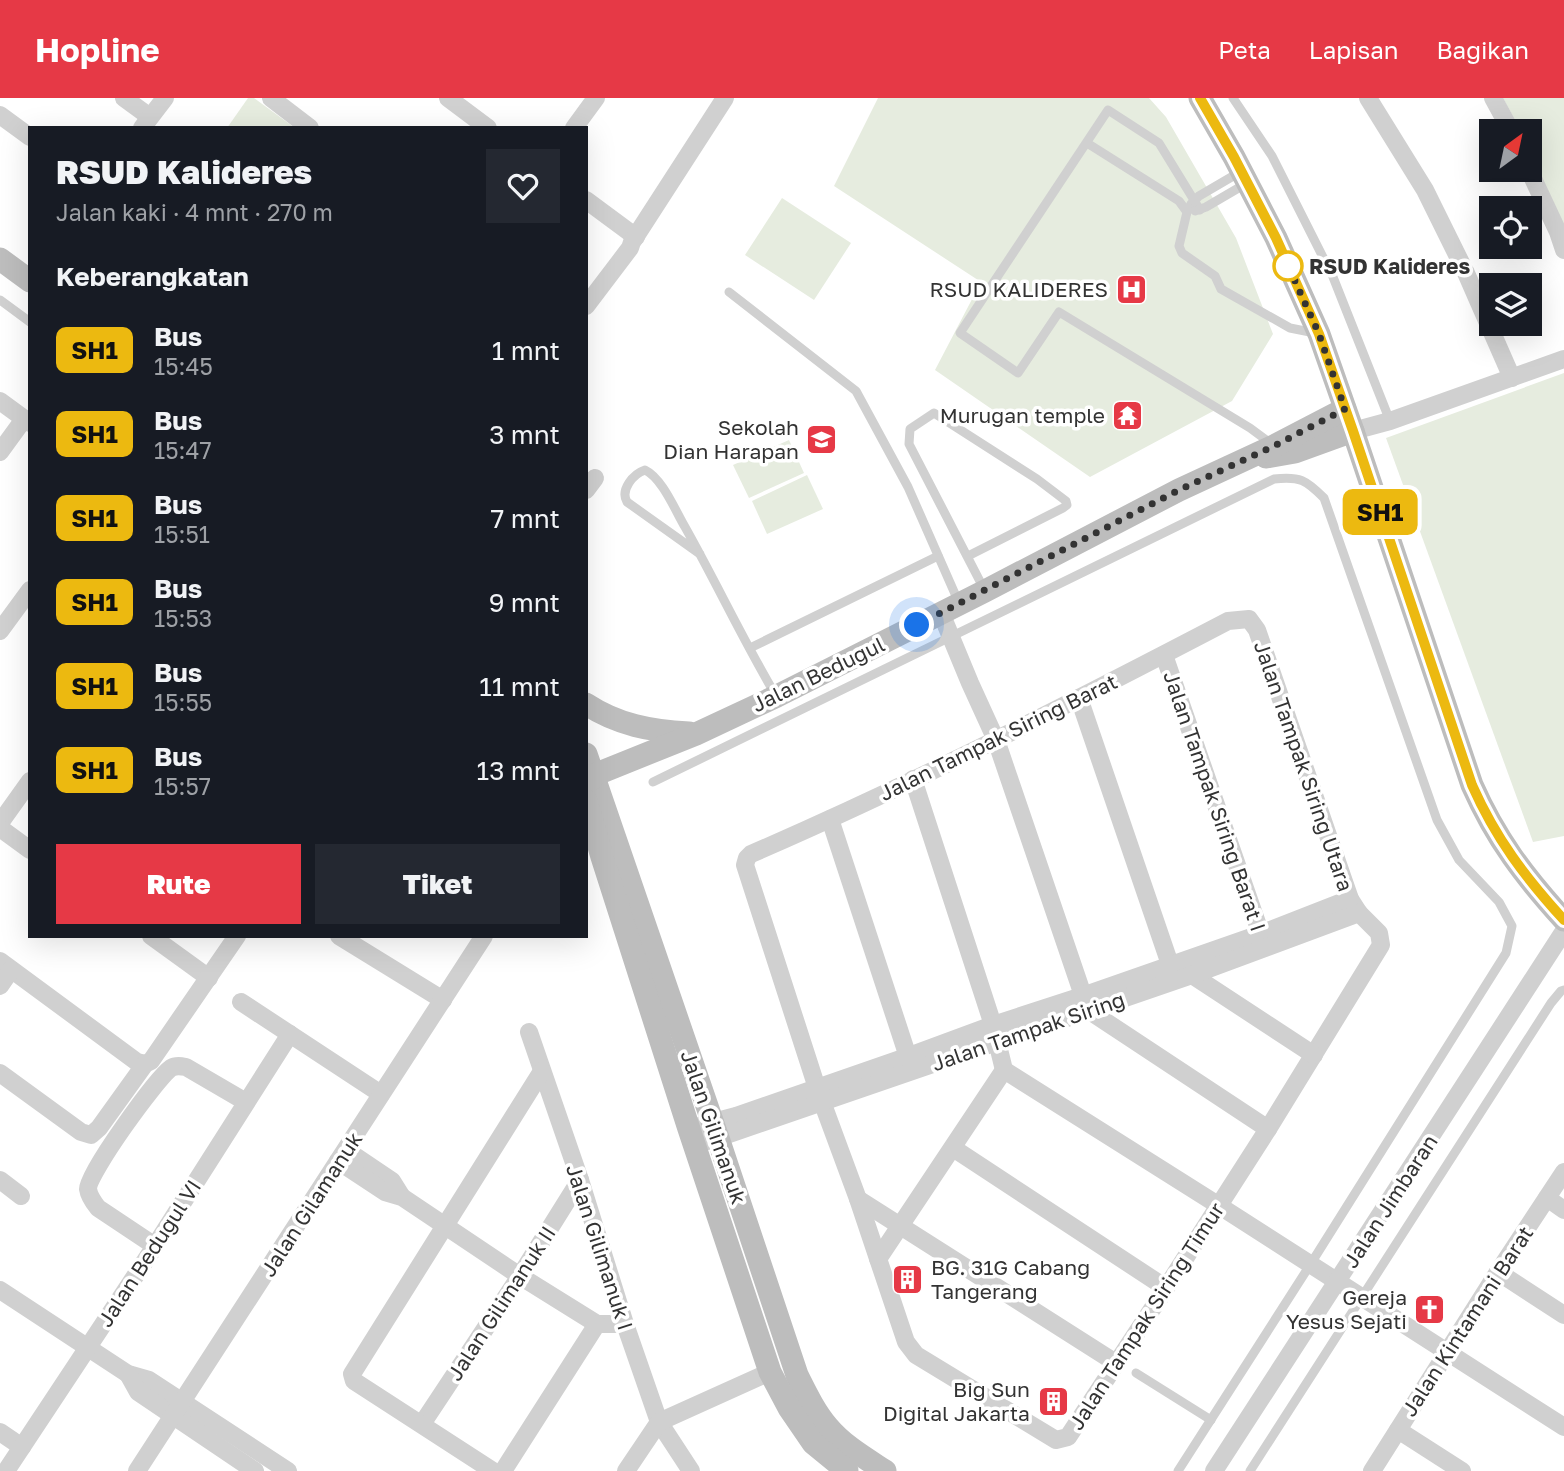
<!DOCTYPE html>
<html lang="id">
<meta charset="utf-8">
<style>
:root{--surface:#171b24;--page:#242831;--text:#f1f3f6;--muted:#9ea1a6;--accent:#e63946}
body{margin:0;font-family:"Golos Text",sans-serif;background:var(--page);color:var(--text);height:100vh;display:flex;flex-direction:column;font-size:26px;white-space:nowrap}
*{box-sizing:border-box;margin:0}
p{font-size:23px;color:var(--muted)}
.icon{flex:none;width:38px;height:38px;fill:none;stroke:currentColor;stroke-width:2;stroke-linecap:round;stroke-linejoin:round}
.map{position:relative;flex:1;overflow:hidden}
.drawer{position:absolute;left:28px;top:28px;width:560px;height:812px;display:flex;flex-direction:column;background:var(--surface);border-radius:0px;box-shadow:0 7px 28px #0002}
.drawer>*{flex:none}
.badge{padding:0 14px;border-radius:10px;font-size:24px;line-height:46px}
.needle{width:46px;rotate:33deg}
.fabs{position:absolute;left:1479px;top:21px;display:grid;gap:14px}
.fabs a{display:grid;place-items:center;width:63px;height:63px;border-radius:0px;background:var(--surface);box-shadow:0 7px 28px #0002;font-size:35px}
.you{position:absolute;width:35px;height:35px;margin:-18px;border:5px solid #fff;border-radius:50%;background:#1a73e8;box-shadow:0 0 0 10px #1a73e833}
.map>.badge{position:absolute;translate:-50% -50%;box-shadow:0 0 0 4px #fff}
h2{padding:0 28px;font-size:26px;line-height:63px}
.round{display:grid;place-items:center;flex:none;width:74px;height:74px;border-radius:0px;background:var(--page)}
.summary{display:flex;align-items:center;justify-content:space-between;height:119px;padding:0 28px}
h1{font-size:33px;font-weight:800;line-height:52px}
.primary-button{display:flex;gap:14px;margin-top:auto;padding:14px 28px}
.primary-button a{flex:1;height:80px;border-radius:0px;background:var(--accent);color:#fff;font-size:28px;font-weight:800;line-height:80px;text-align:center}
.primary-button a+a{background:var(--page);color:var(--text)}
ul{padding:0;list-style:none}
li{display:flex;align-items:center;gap:21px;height:84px;padding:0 28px}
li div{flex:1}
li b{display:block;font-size:26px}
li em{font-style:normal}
li .badge{min-width:77px;font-weight:700;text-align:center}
header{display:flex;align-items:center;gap:42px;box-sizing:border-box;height:98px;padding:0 35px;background:var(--accent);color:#fff}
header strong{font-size:33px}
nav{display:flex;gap:38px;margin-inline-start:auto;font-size:24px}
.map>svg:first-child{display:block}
.green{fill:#e6ecdf}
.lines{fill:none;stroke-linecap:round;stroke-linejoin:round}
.lane{stroke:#d0d0d0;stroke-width:9}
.street{stroke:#d0d0d0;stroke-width:18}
.secondary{stroke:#bdbdbd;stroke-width:23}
.line-casing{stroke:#fff;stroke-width:16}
.line{stroke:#ecb910;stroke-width:10}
.walk{stroke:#333;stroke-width:7;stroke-dasharray:0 12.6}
.stop-dot{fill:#fff;stroke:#ecb910;stroke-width:3.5}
.labels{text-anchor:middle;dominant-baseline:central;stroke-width:7;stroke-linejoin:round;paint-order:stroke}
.stop-label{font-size:21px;font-weight:bold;fill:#333;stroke:#fff;text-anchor:start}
.poi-label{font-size:21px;fill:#333;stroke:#fff;text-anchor:end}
.street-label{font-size:21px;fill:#333;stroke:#fff}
</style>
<header>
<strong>Hopline</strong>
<nav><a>Peta</a><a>Lapisan</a><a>Bagikan</a></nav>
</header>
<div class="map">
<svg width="1564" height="1373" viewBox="0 0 1564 1373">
<rect width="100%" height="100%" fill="#fff"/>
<g class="green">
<polygon points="248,0 254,0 295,30 227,30"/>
<polygon points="878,0 1149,0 1166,19 1236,140 1273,236 1232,303 1090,379 935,272 981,184 834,88"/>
<polygon points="1503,0 1564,0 1564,134 1530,53 1530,33 1521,33"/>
<polygon points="782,100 851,145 814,202 745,157"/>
<polygon points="1564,275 1564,738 1533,744 1386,340"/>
<polygon points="789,342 804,375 749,400 733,367"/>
<polygon points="807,377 823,411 767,436 752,403"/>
</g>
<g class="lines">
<g class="lane">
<polyline points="1233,0 1272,58 1333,179 1390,323"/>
<polyline points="1087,45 1179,103 1187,114"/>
<polyline points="1240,74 1199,98 1191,106 1187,114 1179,148 1182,155 1215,178 1221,191 1290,230 1315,235"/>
<polyline points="1200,112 1159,45 1108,12 960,235 1018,275 1059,214 1250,330 1273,347"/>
<polyline points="1195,113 1206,109 1247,85"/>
<polyline points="729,194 856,293 908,389 959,505"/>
<polyline points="0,202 30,224"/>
<path d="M700,456L627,404C620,392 633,376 645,372C662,380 675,412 685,429C716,484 743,542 775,596"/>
<polyline points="968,458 1063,410 1067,407 1066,403 1037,381 934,315 910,331 909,346 985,493"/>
<polyline points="750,550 938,458"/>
<path d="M653,684L1274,381C1300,378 1306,382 1324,400L1437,722L1459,762L1499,804L1512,828L1506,855L1310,1167L1178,1373"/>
<polyline points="1136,1275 1211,1322"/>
<polyline points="1250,1373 1551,905 1561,893 1564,892"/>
</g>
<g class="street">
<polyline points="124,0 150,19"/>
<polyline points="271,0 310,30"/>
<polyline points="448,0 488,30"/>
<polyline points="1368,0 1425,92 1466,175 1512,280"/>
<polyline points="1493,0 1511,33"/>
<polyline points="0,17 30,39"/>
<polyline points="142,30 165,0"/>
<polyline points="574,30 596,0"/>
<polyline points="1529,72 1558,134 1564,152"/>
<polyline points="586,102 636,139"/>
<polyline points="586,208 630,150 632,144 725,0"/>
<polyline points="0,303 30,325"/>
<polyline points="1353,333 1390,323 1564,261"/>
<polyline points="0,354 24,321"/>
<polyline points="586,392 595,380"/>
<polyline points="941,515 970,585 996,642 1088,912 1268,1031"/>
<path d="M1249,521L1257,532L1350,801L1359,815L1379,835L1381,847L1268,1031L1166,1190L1068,1339L1056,1342L916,1257L906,1244L858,1101L817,990L745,767L747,760L751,756C913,686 1071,605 1228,523Z"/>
<polyline points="0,533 30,492"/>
<polyline points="1164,557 1264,845"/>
<polyline points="1079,600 1174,878"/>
<polyline points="913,681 993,927 1004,972 1218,1107 1564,1329"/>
<polyline points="830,721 911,968"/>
<polyline points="0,725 30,683"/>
<polyline points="0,730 30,752"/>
<polyline points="151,838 209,880"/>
<polyline points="339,838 443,902"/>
<polyline points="0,863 137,964 145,966"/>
<polyline points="1192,877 1314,957"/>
<polyline points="0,888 11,872"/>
<polyline points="241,904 381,996"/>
<polyline points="529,934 580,1082 625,1226 659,1324 691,1373"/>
<polyline points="0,975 81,1034 91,1037 99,1030 145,966 151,963 237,838"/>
<polyline points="702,1027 736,1018 909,958 993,927 1085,897 1260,836 1350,801"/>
<polyline points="709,1043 1192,877 1359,815"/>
<polyline points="953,1050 1166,1190"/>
<polyline points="346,1052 392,1083 402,1099"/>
<polyline points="338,1063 385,1094 402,1099 520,1178 597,1226 625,1226"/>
<polyline points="0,1082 21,1098"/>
<polyline points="1547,1100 1564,1112"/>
<polyline points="858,1101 1116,1265"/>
<path d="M155,1148L98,1110C94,1105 89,1098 88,1091C88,1075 156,981 171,970C176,967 181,968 186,969L246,1004"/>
<polyline points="878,1161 1004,972"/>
<polyline points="1498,1174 1564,1217"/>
<polyline points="0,1192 128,1276 149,1282 288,1373"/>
<polyline points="128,1276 138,1294 255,1373"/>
<polyline points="422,1326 520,1178 580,1082"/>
<polyline points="1398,1332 1462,1373"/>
<polyline points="0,1334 22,1349"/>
<polyline points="6,1373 155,1148 290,936"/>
<polyline points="137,1373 484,838"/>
<polyline points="493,1373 354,1283 352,1276 542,973"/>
<polyline points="503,1373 597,1226"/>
<polyline points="626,1373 659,1324 770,1274"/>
<polyline points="1214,1373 1564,833"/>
<polyline points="1372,1373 1498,1174 1564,1074"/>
</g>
<g class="secondary">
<path d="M1200,0L1234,59L1276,140L1319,236L1353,333L1472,687C1496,741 1524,778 1564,822"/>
<polyline points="0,161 30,183"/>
<polyline points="1266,359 1295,354 1353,333"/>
<path d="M586,606C618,627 651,633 689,635"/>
<path d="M586,656L718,1040L797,1277C806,1295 815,1314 828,1329C843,1347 865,1360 885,1373"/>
<polyline points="586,687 594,677 696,636 777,598 985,493 1179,392 1274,348 1345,311"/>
<polyline points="586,703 602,759 689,1031 770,1274 789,1310 813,1345 847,1373"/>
</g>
</g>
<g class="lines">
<defs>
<path id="line" d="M1200,0L1234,59L1276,140L1319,236L1353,333L1472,687C1496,741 1525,779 1564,822"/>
</defs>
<use href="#line" class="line-casing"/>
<use href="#line" class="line"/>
<polyline class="walk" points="917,527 1179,392 1274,348 1345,311 1319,236 1286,163 1288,168"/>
</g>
<defs>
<symbol id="hospital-square" viewBox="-11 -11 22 22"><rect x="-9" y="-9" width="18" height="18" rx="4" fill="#e63946" stroke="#fff"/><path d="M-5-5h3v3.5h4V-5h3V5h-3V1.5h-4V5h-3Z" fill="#fff"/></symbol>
<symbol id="temple-square" viewBox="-11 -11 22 22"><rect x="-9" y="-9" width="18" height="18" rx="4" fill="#e63946" stroke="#fff"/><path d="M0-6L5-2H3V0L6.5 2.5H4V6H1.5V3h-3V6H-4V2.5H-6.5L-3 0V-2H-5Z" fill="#fff"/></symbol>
<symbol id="school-square" viewBox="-11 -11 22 22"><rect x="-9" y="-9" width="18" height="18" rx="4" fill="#e63946" stroke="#fff"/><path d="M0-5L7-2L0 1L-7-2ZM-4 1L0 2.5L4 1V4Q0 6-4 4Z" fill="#fff"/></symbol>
<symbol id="building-square" viewBox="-11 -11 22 22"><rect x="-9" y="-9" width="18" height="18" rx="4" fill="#e63946" stroke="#fff"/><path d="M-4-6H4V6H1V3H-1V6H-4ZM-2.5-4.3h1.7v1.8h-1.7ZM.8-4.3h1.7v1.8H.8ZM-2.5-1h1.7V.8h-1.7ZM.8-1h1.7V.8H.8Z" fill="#fff"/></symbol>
<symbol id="church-square" viewBox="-11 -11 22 22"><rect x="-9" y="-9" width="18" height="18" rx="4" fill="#e63946" stroke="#fff"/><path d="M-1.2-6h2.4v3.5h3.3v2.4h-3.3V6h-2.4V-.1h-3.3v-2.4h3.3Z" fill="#fff"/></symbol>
</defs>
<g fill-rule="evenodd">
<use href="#hospital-square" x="1114" y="174" width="35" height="35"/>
<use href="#temple-square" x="1110" y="300" width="35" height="35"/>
<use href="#school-square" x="804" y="324" width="35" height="35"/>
<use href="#building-square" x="890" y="1164" width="35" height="35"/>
<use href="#church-square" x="1412" y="1194" width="35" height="35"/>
<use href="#building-square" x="1036" y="1286" width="35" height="35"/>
</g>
<circle class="stop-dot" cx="1288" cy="168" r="14"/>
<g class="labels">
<g class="stop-label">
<text x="1309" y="168">RSUD Kalideres</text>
</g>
<g class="poi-label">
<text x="1108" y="191">RSUD KALIDERES</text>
<text x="1105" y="317">Murugan temple</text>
<text x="799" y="329">Sekolah<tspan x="799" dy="24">Dian Harapan</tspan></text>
<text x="931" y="1169" text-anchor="start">BG. 31G Cabang<tspan x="931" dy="24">Tangerang</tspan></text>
<text x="1407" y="1199">Gereja<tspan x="1407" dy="24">Yesus Sejati</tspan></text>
<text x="1030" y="1291">Big Sun<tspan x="1030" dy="24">Digital Jakarta</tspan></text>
</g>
<g class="street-label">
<text transform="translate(818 576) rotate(-26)">Jalan Bedugul</text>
<text transform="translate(998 639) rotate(-26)">Jalan Tampak Siring Barat</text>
<text transform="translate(1304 668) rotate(71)">Jalan Tampak Siring Utara</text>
<text transform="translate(1215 703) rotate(71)">Jalan Tampak Siring Barat I</text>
<text transform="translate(1028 933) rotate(-19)">Jalan Tampak Siring</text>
<text transform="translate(714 1029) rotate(71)">Jalan Gilimanuk</text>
<text transform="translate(1390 1103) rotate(-57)">Jalan Jimbaran</text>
<text transform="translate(311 1106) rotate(-57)">Jalan Gilamanuk</text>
<text transform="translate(600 1149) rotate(72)">Jalan Gilimanuk I</text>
<text transform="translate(149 1155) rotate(-57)">Jalan Bedugul VI</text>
<text transform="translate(501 1205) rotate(-57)">Jalan Gilimanuk II</text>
<text transform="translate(1146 1218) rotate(-57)">Jalan Tampak Siring Timur</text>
<text transform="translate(1467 1223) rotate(-57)">Jalan Kintamani Barat</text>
</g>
</g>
</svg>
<div class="fabs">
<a><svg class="needle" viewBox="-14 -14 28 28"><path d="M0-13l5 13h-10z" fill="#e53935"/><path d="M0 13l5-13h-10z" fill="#9ea1a6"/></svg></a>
<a><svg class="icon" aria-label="locate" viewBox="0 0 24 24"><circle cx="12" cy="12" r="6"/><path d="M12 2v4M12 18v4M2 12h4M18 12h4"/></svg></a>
<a><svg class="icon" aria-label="layers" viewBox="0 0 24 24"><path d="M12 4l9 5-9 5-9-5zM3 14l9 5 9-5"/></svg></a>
</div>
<div class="you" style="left:917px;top:527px"></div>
<b class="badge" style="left:1380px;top:414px;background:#ecb910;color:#111">SH1</b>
<section class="drawer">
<div class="summary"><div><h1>RSUD Kalideres</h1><p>Jalan kaki · 4 mnt · 270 m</p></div><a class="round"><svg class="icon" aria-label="heart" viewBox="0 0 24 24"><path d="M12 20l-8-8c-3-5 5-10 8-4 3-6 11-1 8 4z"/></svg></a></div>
<h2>Keberangkatan</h2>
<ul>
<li><span class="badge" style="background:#ecb910;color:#111">SH1</span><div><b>Bus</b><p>15:45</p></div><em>1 mnt</em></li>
<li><span class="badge" style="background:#ecb910;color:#111">SH1</span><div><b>Bus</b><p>15:47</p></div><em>3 mnt</em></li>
<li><span class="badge" style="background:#ecb910;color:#111">SH1</span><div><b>Bus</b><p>15:51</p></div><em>7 mnt</em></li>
<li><span class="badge" style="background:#ecb910;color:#111">SH1</span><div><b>Bus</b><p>15:53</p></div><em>9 mnt</em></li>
<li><span class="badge" style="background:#ecb910;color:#111">SH1</span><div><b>Bus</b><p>15:55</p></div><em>11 mnt</em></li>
<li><span class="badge" style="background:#ecb910;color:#111">SH1</span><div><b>Bus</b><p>15:57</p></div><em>13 mnt</em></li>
</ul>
<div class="primary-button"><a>Rute</a><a>Tiket</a></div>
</section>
</div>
